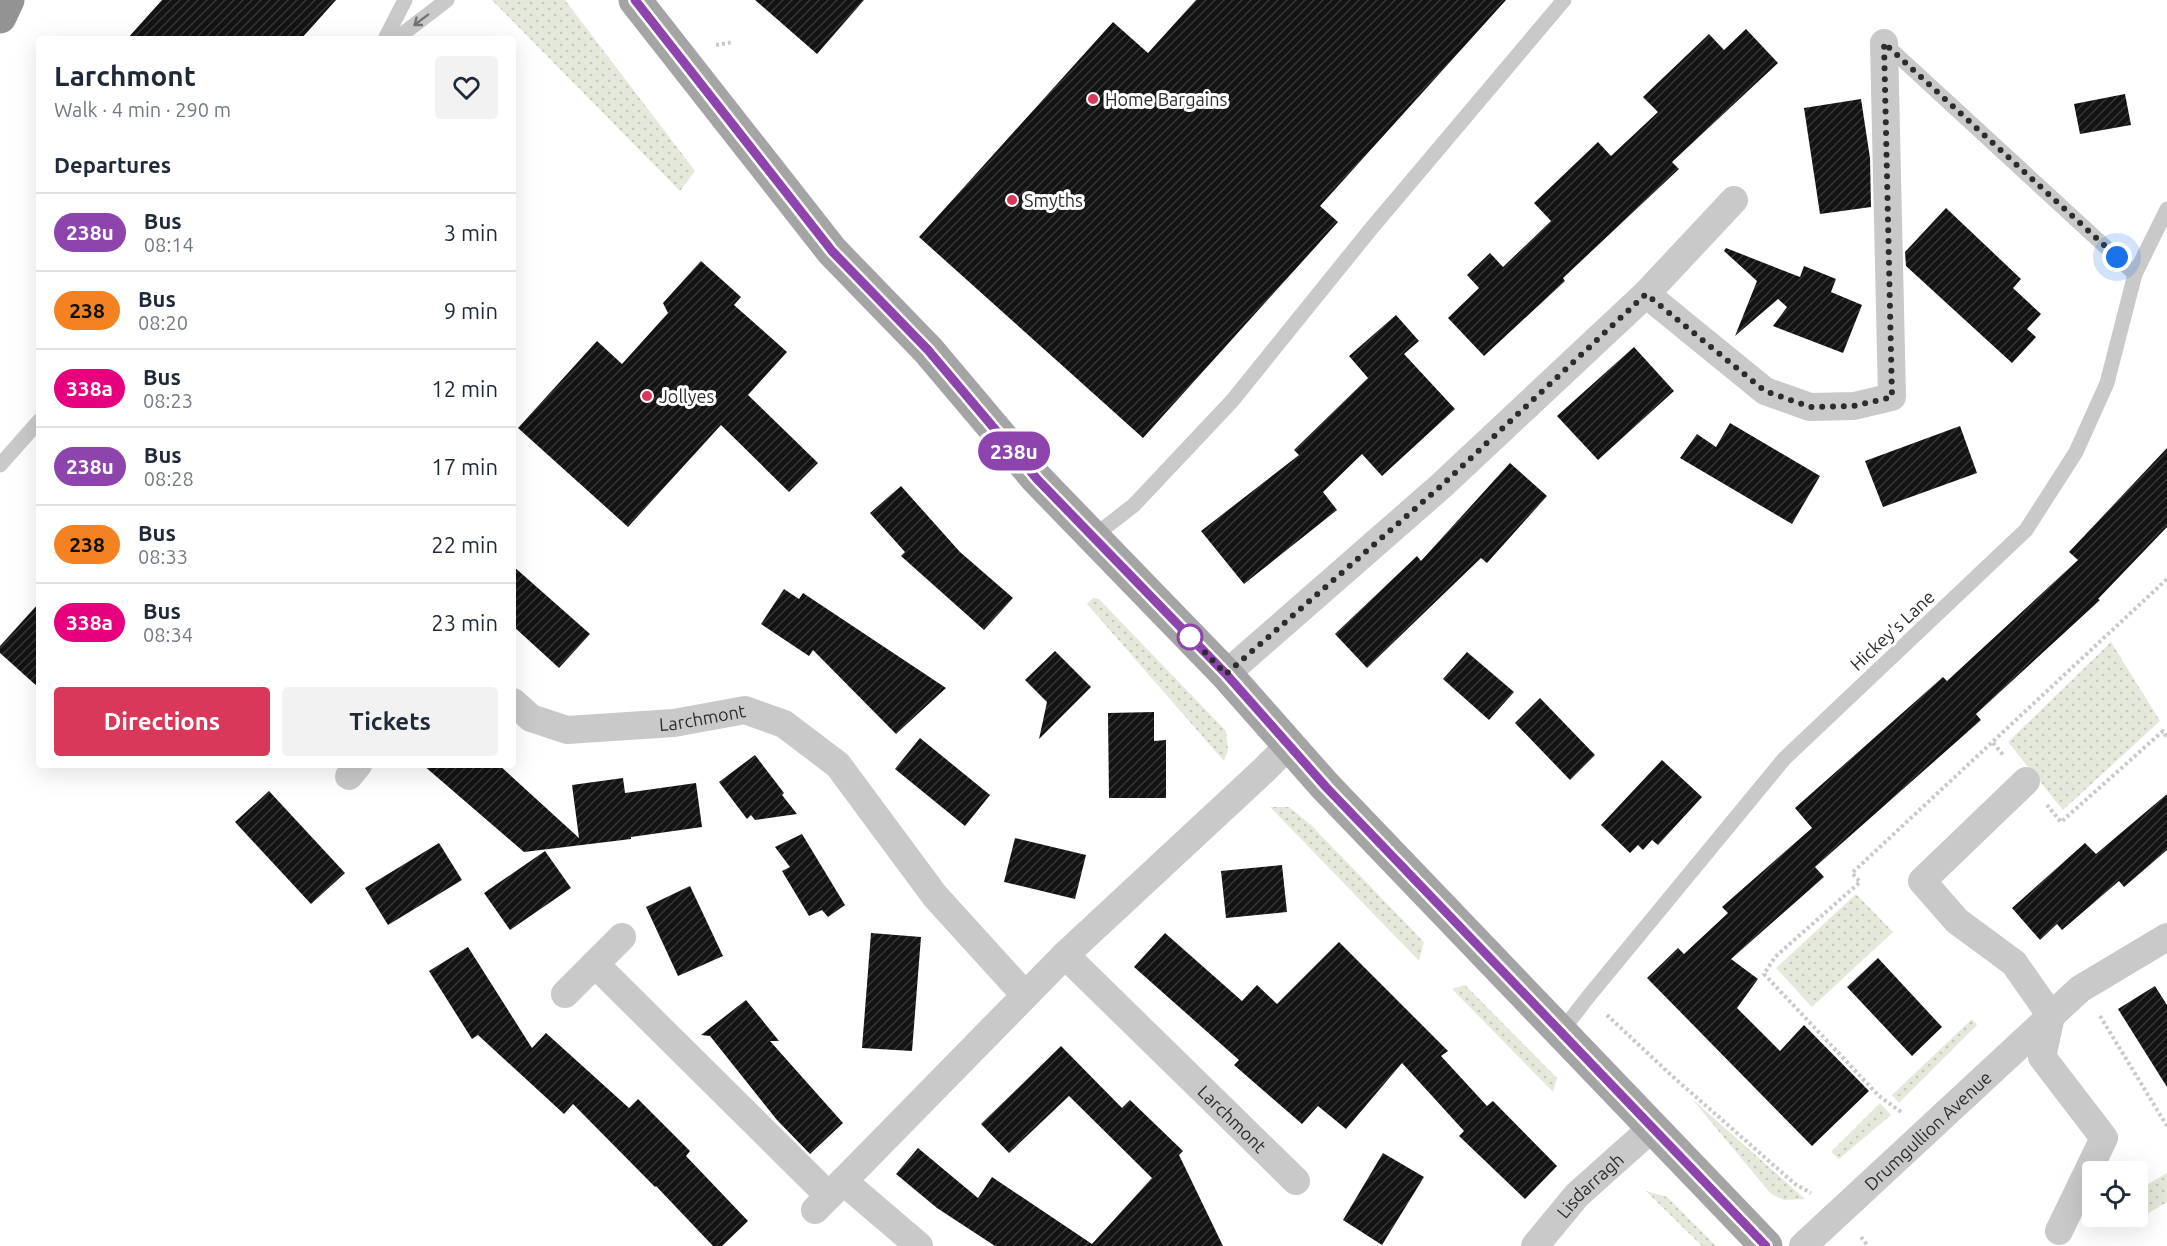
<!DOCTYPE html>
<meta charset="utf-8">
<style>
:root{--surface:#fff;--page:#f2f2f3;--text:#1f2937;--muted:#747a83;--line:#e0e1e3;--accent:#d9385a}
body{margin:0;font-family:Ubuntu,sans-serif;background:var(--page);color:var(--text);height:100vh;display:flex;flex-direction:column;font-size:22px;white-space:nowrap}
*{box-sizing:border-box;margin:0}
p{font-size:20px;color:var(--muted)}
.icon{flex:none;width:33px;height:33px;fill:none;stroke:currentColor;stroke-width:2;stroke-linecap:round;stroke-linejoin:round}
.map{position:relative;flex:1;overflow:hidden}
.drawer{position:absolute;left:36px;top:36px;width:480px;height:732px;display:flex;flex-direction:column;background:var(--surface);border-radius:6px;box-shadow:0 6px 24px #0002}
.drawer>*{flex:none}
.badge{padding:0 12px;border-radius:20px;font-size:21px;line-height:39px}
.controls{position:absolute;left:2082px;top:1161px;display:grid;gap:12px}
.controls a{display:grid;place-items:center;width:66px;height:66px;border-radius:6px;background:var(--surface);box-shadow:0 6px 24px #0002;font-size:30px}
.you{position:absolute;width:30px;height:30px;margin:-15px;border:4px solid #fff;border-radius:50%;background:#1a73e8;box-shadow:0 0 0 9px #1a73e833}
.map>.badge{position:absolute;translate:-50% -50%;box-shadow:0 0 0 3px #fff}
h2{padding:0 18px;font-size:22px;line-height:54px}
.round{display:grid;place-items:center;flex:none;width:63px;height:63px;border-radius:6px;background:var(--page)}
.summary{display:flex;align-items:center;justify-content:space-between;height:102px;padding:0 18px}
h1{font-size:28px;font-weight:600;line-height:45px}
.primary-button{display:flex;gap:12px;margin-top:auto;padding:12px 18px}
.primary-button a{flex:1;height:69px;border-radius:6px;background:var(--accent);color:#fff;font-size:24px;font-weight:600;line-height:69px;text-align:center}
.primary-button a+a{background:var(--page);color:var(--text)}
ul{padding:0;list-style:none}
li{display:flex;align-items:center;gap:18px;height:78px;padding:0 18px;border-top:2px solid var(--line)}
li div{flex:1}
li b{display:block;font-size:22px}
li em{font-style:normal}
li .badge{min-width:66px;font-weight:700;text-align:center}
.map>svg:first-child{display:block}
.grass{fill:url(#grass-dots)}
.building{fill:url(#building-hatch)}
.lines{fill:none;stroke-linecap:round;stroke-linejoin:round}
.path{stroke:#c9c9c9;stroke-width:4;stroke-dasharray:3 3;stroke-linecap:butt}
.lane{stroke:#c9c9c9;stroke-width:15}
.street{stroke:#c9c9c9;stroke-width:28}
.primary{stroke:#a4a4a4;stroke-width:33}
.highway{stroke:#939393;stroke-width:33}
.oneway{stroke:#737373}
.line-casing{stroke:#fff;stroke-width:14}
.line{stroke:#8e44ad;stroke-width:9}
.walk{stroke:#2c2c2c;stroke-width:6;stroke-dasharray:0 10.8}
.poi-dot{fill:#d9385a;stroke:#fff;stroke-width:2}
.stop-dot{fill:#fff;stroke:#8e44ad;stroke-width:3}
.labels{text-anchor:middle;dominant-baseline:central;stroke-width:6;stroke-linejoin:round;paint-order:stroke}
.poi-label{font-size:18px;fill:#2c2c2c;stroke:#fff;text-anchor:start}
.street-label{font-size:18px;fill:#2c2c2c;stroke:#fff}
</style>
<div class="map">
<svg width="2167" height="1246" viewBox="0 0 2167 1246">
<defs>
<pattern id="grass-dots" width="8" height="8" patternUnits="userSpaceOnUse" patternTransform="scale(1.5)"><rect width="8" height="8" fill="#e4e9db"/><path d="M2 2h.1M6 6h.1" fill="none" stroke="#c4c8bc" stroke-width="1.8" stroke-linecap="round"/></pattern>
<pattern id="building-hatch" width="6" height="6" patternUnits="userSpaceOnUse" patternTransform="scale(1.5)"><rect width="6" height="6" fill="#131313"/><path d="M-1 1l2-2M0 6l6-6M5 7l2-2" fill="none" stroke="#363636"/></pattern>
</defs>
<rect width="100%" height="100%" fill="#fff"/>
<g class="grass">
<polygon points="492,0 565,0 695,171 680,191"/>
<polygon points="1093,598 1099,599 1226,731 1228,750 1224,761 1087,604"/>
<polygon points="2111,642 2160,721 2063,810 2008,742"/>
<polygon points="1270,807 1289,807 1311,825 1424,942 1419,961"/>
<polygon points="1856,894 1893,932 1812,1007 1776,968"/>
<polygon points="1465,985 1557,1078 1553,1092 1452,989"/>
<polygon points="1972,1019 1977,1025 1899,1103 1892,1095"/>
<polygon points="1691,1098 1805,1199 1784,1200 1771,1194"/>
<polygon points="1880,1103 1891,1115 1839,1159 1831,1152"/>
<polygon points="2167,1173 2167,1202 2135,1221 2132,1217 2138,1216 2138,1190"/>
<polygon points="1646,1191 1667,1197 1716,1246 1702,1246"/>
</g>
<g class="building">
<polygon points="162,0 336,0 301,39 127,39"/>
<polygon points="755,0 864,0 817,54"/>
<polygon points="1196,0 1506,0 1320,206 1338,222 1143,438 919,237 1113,22 1148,53"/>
<polygon points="1746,29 1778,63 1672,162 1679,169 1563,278 1565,281 1484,356 1448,318 1479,288 1467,275 1490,253 1503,267 1551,221 1534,203 1598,142 1611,156 1658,112 1643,97 1709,34 1724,50"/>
<polygon points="2125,94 2131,125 2080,134 2074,104"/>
<polygon points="1861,99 1870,158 1871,207 1820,214 1804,108"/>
<polygon points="1946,208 2021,279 2013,288 2041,314 2027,329 2036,337 2012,363 1906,266 1905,252"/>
<polygon points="1726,248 1800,277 1804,266 1836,279 1831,292 1862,305 1843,353 1773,326 1787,307 1778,299 1735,336 1757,281 1724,251"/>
<polygon points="701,261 741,297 734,305 787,352 748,395 818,463 789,492 721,425 628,527 518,428 597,341 622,364 668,313 663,303"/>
<polygon points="1396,315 1419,341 1404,354 1455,409 1382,476 1362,454 1323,492 1337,510 1244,584 1201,531 1299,455 1294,450 1368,378 1349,356"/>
<polygon points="1634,347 1674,391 1598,460 1557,416"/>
<polygon points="1730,423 1820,476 1792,524 1680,458 1697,434 1716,447"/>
<polygon points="1960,426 1977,473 1883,507 1865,461"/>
<polygon points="2167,448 2167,527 2098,599 2100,600 1976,714 1981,720 1815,867 1824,877 1731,959 1758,979 1737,1008 1780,1051 1804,1025 1869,1091 1812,1146 1647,978 1678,948 1684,954 1728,913 1722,907 1812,828 1795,808 1943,677 1947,681 2078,560 2069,552"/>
<polygon points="1510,463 1547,496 1487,563 1481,558 1367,668 1335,634 1417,556 1421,561"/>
<polygon points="901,486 960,552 1013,598 984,630 901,556 905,552 870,513"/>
<polygon points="513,566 590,634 559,668 513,626"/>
<polygon points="784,589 799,599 803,593 946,688 896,734 813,650 809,656 761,624"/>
<polygon points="39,603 39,688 0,653 0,646"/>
<polygon points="1055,651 1091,687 1039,739 1047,702 1025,680"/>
<polygon points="1467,652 1514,692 1489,720 1443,679"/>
<polygon points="1540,698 1595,755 1570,780 1515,723"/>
<polygon points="1154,712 1154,741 1166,740 1166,798 1109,798 1108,713"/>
<polygon points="920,738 990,795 965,826 895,769"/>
<polygon points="755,755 784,793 782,795 797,814 755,820 751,815 747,819 719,782"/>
<polygon points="1662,760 1702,797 1658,845 1652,840 1643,850 1638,845 1630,853 1601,825"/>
<polygon points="423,765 499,765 579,838 572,785 623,778 625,793 696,783 702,827 631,837 631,839 524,852"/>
<polygon points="269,791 345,873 311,904 235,822"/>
<polygon points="2167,794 2167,850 2124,887 2119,881 2062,930 2057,924 2040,940 2012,908 2085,843 2096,854"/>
<polygon points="802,834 845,905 828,917 822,910 809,916 782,871 790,867 775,847"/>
<polygon points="1015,838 1086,855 1075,899 1004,882"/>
<polygon points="439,843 462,880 388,925 365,888"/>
<polygon points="545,851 571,888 510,930 484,893"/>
<polygon points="1282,865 1287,912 1226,918 1221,871"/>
<polygon points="690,886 723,956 678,976 646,907"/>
<polygon points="871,933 921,937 912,1051 862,1048"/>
<polygon points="1165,933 1242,1001 1257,985 1277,1004 1339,942 1448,1051 1441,1056 1487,1106 1493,1101 1557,1166 1525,1199 1459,1136 1464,1131 1402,1063 1346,1129 1318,1106 1302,1124 1234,1065 1239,1060 1134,967"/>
<polygon points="468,947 532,1048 546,1033 629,1108 638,1099 690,1151 686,1156 748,1221 722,1246 713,1246 656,1186 655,1187 573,1104 564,1114 478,1035 472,1039 429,971"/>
<polygon points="1878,958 1942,1027 1912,1056 1847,987"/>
<polygon points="2155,986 2167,1005 2167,1087 2118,1009"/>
<polygon points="746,1000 779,1041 770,1041 843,1123 810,1154 777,1120 710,1036 701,1035"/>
<polygon points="1061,1046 1122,1108 1130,1100 1183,1151 1179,1155 1223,1246 995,1246 937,1208 896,1174 918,1148 978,1198 992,1177 1092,1244 1152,1178 1069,1096 1009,1153 981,1124"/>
<polygon points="1383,1153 1424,1177 1382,1245 1343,1220"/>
</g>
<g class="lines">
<g class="path">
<polyline points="716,45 733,42"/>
<polyline points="1993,743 2004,756"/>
<polyline points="2047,805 2061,822 2163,731 2167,738"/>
<polyline points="1607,1015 1671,1075 1795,1184 1811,1193"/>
<polyline points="2100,1016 2167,1126"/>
<polyline points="1901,1112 1879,1096 1764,974 1775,957 1860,882 1852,873 2167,579"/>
<polyline points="1861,1237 1868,1246"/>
</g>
<g class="lane">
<polyline points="385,39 405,0"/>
<polyline points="396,39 447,0"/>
<polyline points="1884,43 2135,274"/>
<polyline points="0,465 39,421"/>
<polyline points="1094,536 1134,505 1232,401 1370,230 1564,0"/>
<polyline points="1561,1032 1588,997 1784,759 2026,530 2076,452 2107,383 2135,274 2167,209"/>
</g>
<g class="street">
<polyline points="1646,294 1765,391 1810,407 1854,406 1892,397 1884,43"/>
<polyline points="1226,674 1441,486 1646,294 1734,200"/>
<path id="s1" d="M513,702L531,718L567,730L674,723L745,710L784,724L838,765L935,896L1025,995"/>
<polyline points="349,776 358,765"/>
<polyline points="2026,781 1922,881 1957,921 2014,963 2051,1016 2042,1057 2104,1138 2059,1231"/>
<path id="s2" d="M1065,955L1296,1181"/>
<polyline points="595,964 829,1196"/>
<polyline points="565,994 622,937"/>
<polyline points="843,1181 919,1246"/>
<polyline points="815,1210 1065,955 1264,770 1288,746"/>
<path id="s3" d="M1535,1246L1577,1195L1652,1128"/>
<path id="s4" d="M1803,1246L2080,989L2167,937"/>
</g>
<polyline class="primary" points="635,0 832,251 928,350 1037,479 1226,674 1326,787 1766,1246"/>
<polyline class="highway" points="0,17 8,0"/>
</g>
<defs><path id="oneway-shaft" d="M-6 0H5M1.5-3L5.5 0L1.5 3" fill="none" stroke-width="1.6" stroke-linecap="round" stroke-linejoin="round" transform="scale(1.5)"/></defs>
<use class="oneway" href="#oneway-shaft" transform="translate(421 20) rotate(143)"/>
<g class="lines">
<defs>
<polyline id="line" points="635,0 832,251 928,350 1037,479 1226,674 1326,787 1766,1246"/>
</defs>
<use href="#line" class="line-casing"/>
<use href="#line" class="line"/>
<polyline class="walk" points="1190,637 1226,674 1441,486 1646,294 1765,391 1810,407 1854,406 1892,397 1884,43 2117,257"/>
</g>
<g class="poi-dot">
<circle cx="1093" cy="99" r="6"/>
<circle cx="1012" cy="200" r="6"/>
<circle cx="647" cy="396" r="6"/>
</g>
<circle class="stop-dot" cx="1190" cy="637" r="12"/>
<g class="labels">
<g class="poi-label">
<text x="1105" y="99">Home Bargains</text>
<text x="1024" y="200">Smyths</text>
<text x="659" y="396">Jollyes</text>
</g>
<g class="street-label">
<text transform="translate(1892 630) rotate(-43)">Hickey's Lane</text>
<text stroke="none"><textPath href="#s1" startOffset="198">Larchmont</textPath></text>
<text stroke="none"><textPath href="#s2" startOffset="234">Larchmont</textPath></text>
<text stroke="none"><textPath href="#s4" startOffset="170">Drumgullion Avenue</textPath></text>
<text stroke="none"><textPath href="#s3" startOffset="82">Lisdarragh</textPath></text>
</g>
</g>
</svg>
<div class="controls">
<a><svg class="icon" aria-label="locate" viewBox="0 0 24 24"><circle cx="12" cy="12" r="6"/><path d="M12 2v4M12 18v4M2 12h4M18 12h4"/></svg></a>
</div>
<div class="you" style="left:2117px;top:257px"></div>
<b class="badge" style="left:1014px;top:451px;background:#8e44ad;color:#fff">238u</b>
<section class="drawer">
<div class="summary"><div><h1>Larchmont</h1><p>Walk · 4 min · 290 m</p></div><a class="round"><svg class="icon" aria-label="heart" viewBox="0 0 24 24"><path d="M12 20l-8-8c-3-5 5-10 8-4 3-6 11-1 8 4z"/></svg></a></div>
<h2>Departures</h2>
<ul>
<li><span class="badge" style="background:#8e44ad;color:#fff">238u</span><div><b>Bus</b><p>08:14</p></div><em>3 min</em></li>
<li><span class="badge" style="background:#f58220;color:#111">238</span><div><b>Bus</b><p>08:20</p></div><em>9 min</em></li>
<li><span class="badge" style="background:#e6007e;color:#fff">338a</span><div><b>Bus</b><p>08:23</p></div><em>12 min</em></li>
<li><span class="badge" style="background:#8e44ad;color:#fff">238u</span><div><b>Bus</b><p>08:28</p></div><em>17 min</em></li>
<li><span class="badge" style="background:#f58220;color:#111">238</span><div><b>Bus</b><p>08:33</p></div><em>22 min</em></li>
<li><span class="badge" style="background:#e6007e;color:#fff">338a</span><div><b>Bus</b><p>08:34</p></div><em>23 min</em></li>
</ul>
<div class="primary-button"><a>Directions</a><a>Tickets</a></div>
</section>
</div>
